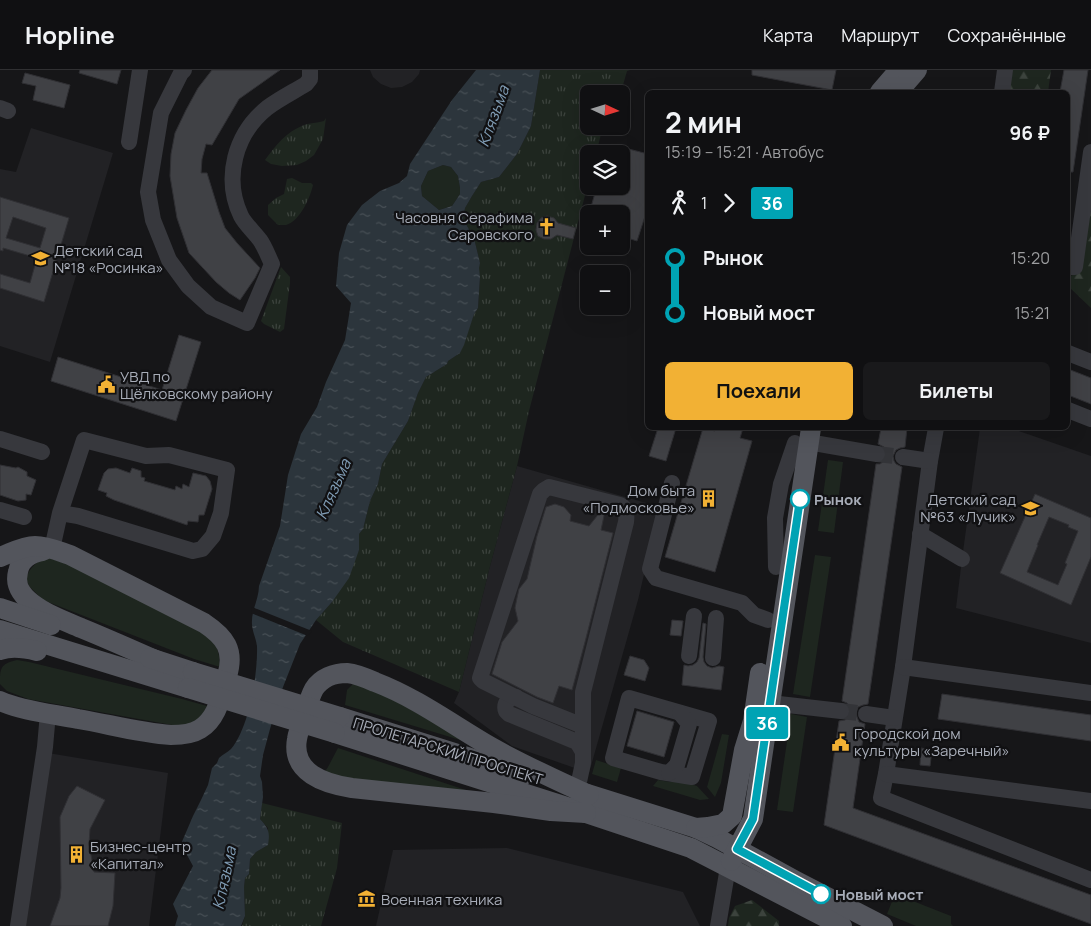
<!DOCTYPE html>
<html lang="ru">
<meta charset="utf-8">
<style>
:root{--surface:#101012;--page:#19191b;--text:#f1f3f6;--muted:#9c9d9f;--line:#303032;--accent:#f2b134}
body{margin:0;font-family:Manrope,sans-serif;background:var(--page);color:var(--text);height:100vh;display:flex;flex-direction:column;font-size:19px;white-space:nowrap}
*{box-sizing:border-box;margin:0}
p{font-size:16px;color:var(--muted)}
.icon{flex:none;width:28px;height:28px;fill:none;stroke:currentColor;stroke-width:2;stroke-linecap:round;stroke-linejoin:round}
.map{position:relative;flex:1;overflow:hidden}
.details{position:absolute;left:645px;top:20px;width:425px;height:340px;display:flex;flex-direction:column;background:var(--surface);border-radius:8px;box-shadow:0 5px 20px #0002,0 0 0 1px var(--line)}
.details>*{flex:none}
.badge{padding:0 10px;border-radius:4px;font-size:18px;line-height:32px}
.needle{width:32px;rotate:94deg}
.controls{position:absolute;left:580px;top:15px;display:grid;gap:10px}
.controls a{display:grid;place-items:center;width:50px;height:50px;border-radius:8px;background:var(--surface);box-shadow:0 5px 20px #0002,0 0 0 1px var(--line);font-size:25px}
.map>.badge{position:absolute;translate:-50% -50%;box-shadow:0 0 0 2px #fff}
.legs{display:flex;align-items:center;gap:8px;height:55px;padding:0 20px;font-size:16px}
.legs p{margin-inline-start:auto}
.summary{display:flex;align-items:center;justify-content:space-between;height:85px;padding:0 20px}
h1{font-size:28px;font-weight:700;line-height:38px}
.cta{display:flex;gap:10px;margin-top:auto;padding:10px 20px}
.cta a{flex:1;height:58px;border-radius:8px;background:var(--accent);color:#111;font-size:20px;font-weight:700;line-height:58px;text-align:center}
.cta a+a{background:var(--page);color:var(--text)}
ul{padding:0 20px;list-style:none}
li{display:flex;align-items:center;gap:18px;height:55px;font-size:19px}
li i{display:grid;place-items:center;width:8px;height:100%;margin:0 6px;background:currentColor}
li i::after{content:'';width:12px;height:12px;margin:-6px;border:4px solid;border-radius:50%;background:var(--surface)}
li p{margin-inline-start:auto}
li:first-child i{background:linear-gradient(#0000 50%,currentColor 0)}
li:last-child i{background:linear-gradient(currentColor 50%,#0000 0)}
header{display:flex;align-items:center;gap:30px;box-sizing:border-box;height:70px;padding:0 25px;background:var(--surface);border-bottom:1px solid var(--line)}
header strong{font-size:24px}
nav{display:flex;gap:28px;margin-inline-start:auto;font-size:18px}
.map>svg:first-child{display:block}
.built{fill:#222225}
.grass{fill:#1e261f}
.forest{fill:url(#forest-firs)}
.park{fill:url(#park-tufts);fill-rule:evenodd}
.water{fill:url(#water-ripples);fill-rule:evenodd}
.pier{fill:#161618}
.building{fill:#404145;stroke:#303034;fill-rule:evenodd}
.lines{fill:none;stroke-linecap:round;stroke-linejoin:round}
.minor-tunnel{stroke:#333438;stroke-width:16;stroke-dasharray:16 8;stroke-linecap:butt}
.minor{stroke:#37383d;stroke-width:16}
.major{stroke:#53555c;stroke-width:20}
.major-bridge{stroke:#53555c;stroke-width:20}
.line-1-casing{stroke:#fff;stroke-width:11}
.line-1{stroke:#00a3b4;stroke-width:8}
.stop-1-dot{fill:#fff;stroke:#00a3b4;stroke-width:2.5}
.labels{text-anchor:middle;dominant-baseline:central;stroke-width:4.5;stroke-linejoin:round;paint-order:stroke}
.poi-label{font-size:15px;fill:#a8adb8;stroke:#111113;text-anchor:start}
.stop-label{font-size:15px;font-weight:bold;fill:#a8adb8;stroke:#111113;text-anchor:start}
.street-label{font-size:15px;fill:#a8adb8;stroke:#111113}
.water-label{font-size:16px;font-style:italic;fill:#7f9bb3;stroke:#111113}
</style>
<header>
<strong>Hopline</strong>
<nav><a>Карта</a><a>Маршрут</a><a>Сохранённые</a></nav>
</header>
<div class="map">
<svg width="1091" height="856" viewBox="0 0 1091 856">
<defs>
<pattern id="forest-firs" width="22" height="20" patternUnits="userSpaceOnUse" patternTransform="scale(1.25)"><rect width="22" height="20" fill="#1e261f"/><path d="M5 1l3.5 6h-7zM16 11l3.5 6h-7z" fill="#3c433d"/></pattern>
<pattern id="park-tufts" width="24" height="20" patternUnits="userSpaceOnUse" patternTransform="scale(1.25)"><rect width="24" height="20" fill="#1e261f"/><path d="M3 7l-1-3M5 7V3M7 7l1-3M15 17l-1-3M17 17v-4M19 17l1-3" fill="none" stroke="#3c433d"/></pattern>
<pattern id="water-ripples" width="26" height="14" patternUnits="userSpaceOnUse" patternTransform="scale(1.25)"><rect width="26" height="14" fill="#2c353c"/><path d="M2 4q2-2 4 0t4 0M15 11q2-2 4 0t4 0" fill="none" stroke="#485056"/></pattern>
</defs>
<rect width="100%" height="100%" fill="#161618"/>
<g class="built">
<polygon points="370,0 420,0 419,4 412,12 402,17 391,18 381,14 373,7"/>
<polygon points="31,58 113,83 50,292 0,276 0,99 16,102"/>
<polygon points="980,358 1010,358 1091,386 1091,573 956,538 962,489"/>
<polygon points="517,396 660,437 638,530 589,703 512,676 454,633 459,622 489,500"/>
<polygon points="48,683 168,703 149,856 23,856"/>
<polygon points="507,778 683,822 700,856 376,856 393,780"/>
</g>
<g class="grass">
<polygon points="443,95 451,97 458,106 460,118 460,124 452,136 439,140 422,126 421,116 428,101"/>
<polygon points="828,390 843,392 834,463 818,461"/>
<polygon points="815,485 831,487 810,627 793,624"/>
<path d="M46,487L67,494L201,561C216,573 219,577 220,597L194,589L43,530L29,516L26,508C30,497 37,492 46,487Z"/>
<path d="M17,590L29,592L182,629L207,636C205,640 203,645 201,648C193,656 181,655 172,655L28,629L7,621L0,614C0,598 0,594 17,590Z"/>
<polygon points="355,612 367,615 470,673 345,635 347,620"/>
<polygon points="791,644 807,647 793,742 777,740"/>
<polygon points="722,664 729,665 721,713 715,727 707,717"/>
<polygon points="338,678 472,722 350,710 324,703 328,697"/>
<polygon points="596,690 621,698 617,712 592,704"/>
<polygon points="658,710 670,712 676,710 697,716 709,729 700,730 653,716"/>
<polygon points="895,824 951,846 951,854 953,856 916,856 887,844"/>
</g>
<g class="forest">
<polygon points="1010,0 1051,0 1048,22 1007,22"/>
<polygon points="1091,116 1091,238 1068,216 1068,207 1080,202"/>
<polygon points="752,830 779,851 779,856 728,856 729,848 735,836"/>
</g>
<g class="park">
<path d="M540,0H630L627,1L621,22L625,24L627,28L624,39L621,43V24H589V56H603L596,84H589V110L529,341L517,396L489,500L459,622L343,572L316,550L332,532L359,480V464L363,459L370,431L378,414L382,394L408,351L418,323L426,307L447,294L448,291L460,283L474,244L478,238L480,207L478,198L480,193L474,168L463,149L465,138L472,126L481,112L499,107L517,84L531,56ZM547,146C555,148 558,151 559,159L551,169C533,169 530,151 547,146Z"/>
<path d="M326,48L323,69L314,85L306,91L297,95L282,96L271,94L265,90C276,75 286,62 304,55C310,53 317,53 324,51Z"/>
<path d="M292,108L302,113H311L313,115C310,128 300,151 286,155C284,155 281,155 278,155L268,145V135L276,128L284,124L287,109Z"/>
<polygon points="281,197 290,207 290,213 284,259 280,262 264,254 261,251"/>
<polygon points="262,733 342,753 337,798 321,856 242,856 245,846 244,817 245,808 249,804 250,789 256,782 268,775 268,758 260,749"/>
</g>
<path class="water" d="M476,0H540L531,56L517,84L499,107L481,112L472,126L465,138L463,149L474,168L480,193L479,198L480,207L478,238L474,244L464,275L460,283L448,291L447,294L426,307L418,323L408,351L382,394L378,414L370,431L363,459L359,464V480L349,508L332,532L316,550L300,574L283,617L270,659L263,685L260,706L262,712L263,727L260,749C269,759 270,762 268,775L256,782L250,789L249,804L245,808L244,817L245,846L241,856H175L178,846L173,834L193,796L181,774L193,746L201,730L208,715L212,698L217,693L219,688C223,684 227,683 231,679C249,658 258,604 257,576C256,568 252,561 252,554C251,541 259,529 259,516L280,456L288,405L301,364L317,337L326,312L345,270L351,233L336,216L339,183L347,155L362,135L380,121L399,113L407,106L410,94L452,30ZM443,95L451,97L458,106L460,118V124L452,136L439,140L422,126L421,116L428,101Z"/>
<polygon class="pier" points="252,537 312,561 308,566 251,543"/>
<g class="building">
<polygon points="80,0 121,0 117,14 79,3"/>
<polygon points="212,0 280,0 239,29 212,75 206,74 202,89 201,103 207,103 219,142 225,158 237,173 260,198 255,208 240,230 229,223 216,212 189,183 177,148 170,106 171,84 175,63 186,40 198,18"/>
<polygon points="752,0 836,0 832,20 752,5"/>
<polygon points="1064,0 1088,0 1073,102 1068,102 1068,22 1060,22"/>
<polygon points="25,3 70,15 64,38 33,30 36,16 22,13"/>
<polygon points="621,77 648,84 648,137 637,171 621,166 621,144 589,144 597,116 621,116"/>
<path d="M0,127L69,148L44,232L0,218V204L30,213L37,188L3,178V181L0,180ZM13,147L46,158L40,178L6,168Z"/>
<polygon points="547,146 554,148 558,153 576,158 573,169 557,165 551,169 544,169 538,166 536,160 537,153 541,148"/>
<polygon points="179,265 201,272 176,351 51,311 58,287 162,320"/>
<polygon points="1068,299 1091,308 1091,334 1068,325"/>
<polygon points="658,358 676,358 666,391 649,386"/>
<polygon points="703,358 715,361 716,358 743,358 740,368 752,371 715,502 665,487"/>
<polygon points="881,358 907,358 905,377 900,378 896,380 893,386 894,391 896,394 902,397 868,634 863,635 858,637 856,643 857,647 859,652 865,654 853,738 1091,825 1091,854 824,755 839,651 845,650 849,647 851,643 850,637 847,633 842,631 876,394 880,394 884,391 887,385 886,381 884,377 878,374"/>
<polygon points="0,395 16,398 18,397 27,402 27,406 36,410 31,425 26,424 26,430 18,431 0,425"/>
<polygon points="116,398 130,403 132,398 141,401 141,407 145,408 144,411 175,420 176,416 182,419 183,414 189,417 193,403 206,406 210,411 212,419 204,445 199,445 198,452 188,451 187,455 114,430 106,426 107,423 98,420 104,403 108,399"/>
<path d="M1035,424L1091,448V487L1071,535L1000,503ZM1049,447L1069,455L1068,457L1078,461L1065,493L1067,494L1058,515L1027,502L1038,475H1037Z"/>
<polygon points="555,434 564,437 571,445 570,451 589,456 601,441 605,441 601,460 613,463 585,572 572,620 559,616 553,633 537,627 492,604 502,572 518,551 515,538 517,528 519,519 527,509 537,466 546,437"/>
<polygon points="672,550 683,551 681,566 670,565"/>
<polygon points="703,553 706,554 703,587 704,592 707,596 712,598 719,596 724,597 721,620 682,615 684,595 688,596 693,595 697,592 699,588"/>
<polygon points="630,586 644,590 649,598 645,611 624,605"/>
<polygon points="942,624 1091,645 1091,671 938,649"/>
<polygon points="637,641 674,652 664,687 627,676"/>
<polygon points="921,678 932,680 930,696 920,695"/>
<polygon points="77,716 105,730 90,759 89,774 94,802 115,803 113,836 108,856 50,856 60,828 61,818 60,747 69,726"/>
</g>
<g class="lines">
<g class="minor-tunnel">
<polyline points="877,384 903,387"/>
<polyline points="841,641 866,644"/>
</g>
<g class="minor">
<path d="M184,0L181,3L161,43L148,122L153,150L169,190L188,216L211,237L247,253L272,194C268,186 265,177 260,170C254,162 245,154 241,146C223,108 235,64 267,38C279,29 293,22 306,14L310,9V0"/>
<polyline points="1002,22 1005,0"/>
<polyline points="0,38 8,41"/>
<polyline points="129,72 140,0"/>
<polyline points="1068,197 1075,197 1091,82"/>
<polyline points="1068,283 1091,292"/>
<polyline points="1068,340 1091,349"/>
<polyline points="936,358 930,391 903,597 886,704 881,728 1091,810"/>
<polyline points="0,369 42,382"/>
<polyline points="808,372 877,384"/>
<polyline points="903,387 930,391"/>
<polyline points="672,413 650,499 656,508 742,533 754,545 768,550"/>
<polyline points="0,440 24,447"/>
<polyline points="920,464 962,489"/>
<polyline points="52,479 60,443 84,370 146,386 169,385 227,400 221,443 213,466 202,479 193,481 78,446 60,443"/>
<polyline points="776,497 775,448 781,414 795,373"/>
<polyline points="689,586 694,546"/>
<polyline points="713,588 716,548"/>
<polyline points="903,597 1091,623"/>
<path d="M516,627L511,628C506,631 504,636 506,641L509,644L577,672L583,682"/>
<polygon points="629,628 709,651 692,707 661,702 613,688"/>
<polyline points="770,633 841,641"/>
<polyline points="866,644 894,648"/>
<polyline points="669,703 677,695 689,654 680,643"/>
<polyline points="886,704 1091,731"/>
<path d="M577,721L583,693V622L626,452C627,445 626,438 620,435L549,417L544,420L540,424L480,608L483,611L533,636L583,656"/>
<polyline points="18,856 45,677 48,643"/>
<polyline points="718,856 728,797"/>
</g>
<g class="major">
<polyline points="880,22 899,0"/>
<polyline points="898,22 917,0"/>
<path d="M43,481C31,483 20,489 18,502C15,513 19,521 27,529C42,543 63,550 81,558C108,569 135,581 162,593"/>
<path d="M0,487C11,483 23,476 35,476C47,476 58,481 70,485L204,553C225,567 235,580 227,606C221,625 218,648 200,659C192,664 181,665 171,665C140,663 108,654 78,649C54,644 22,641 0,631"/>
<polyline points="0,538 51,555"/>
<polyline points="0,560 188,618"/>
<path d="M0,580C12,576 25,578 37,581"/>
<polyline points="150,588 193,602"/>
<polyline points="340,647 524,705"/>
<polyline points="335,663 586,743 691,778 842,856"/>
<polyline points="578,721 696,758 717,768 796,811 883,856"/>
<path d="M586,743L551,741L494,733L352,718C325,714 291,703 297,669C298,662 301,655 304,648C307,638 309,628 314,619C321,608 334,603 347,603C357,604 366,608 375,612C417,628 453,655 491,677C523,695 556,710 589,725"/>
<polyline points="696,758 708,757 723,754 732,746 744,680 753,651 760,603"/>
<polyline points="731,791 753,749 811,358"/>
</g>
<g class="major-bridge">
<polyline points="193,602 340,647"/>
<polyline points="188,618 335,663"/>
</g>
</g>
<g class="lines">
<defs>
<polyline id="line-1" points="800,429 753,749 737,779 821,824"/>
</defs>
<use href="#line-1" class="line-1-casing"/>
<use href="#line-1" class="line-1"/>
</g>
<defs>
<symbol id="church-bare" viewBox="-9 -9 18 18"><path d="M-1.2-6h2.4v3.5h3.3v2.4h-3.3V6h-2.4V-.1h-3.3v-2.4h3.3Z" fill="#f2b134" stroke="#111113" stroke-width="2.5" paint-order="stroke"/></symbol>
<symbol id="school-bare" viewBox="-9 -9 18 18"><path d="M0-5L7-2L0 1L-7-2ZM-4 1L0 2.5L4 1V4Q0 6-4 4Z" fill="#f2b134" stroke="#111113" stroke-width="2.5" paint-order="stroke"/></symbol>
<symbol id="civic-bare" viewBox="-9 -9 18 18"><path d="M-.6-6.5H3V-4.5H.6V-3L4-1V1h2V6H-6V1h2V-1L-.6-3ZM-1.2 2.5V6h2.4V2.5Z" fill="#f2b134" stroke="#111113" stroke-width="2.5" paint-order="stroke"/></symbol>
<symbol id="building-bare" viewBox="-9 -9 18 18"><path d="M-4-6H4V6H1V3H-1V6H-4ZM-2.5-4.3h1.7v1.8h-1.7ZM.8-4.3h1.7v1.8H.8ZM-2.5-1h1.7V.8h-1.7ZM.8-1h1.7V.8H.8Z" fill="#f2b134" stroke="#111113" stroke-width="2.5" paint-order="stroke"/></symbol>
<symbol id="museum-bare" viewBox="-9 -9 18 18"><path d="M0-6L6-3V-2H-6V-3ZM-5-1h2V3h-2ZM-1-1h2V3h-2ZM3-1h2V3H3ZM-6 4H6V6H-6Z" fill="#f2b134" stroke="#111113" stroke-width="2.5" paint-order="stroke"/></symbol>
</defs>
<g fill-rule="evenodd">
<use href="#church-bare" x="534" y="144" width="25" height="25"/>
<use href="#school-bare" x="28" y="176" width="25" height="25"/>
<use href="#civic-bare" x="94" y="302" width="25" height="25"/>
<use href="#building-bare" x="696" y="416" width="25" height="25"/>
<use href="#school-bare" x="1018" y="426" width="25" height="25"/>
<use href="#civic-bare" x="828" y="660" width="25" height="25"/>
<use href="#building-bare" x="64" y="772" width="25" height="25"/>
<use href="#museum-bare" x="354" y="816" width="25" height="25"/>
</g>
<g class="stop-1-dot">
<circle cx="800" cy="429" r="9"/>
<circle cx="821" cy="824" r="9"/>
</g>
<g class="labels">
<g class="poi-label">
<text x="533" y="147" text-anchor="end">Часовня Серафима<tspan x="533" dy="17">Саровского</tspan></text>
<text x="54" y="180">Детский сад<tspan x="54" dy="17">№18 «Росинка»</tspan></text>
<text x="120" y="306">УВД по<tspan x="120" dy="17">Щёлковскому району</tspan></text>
<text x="695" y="420" text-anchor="end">Дом быта<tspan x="695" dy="17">«Подмосковье»</tspan></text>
<text x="1016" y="429" text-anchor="end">Детский сад<tspan x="1016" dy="17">№63 «Лучик»</tspan></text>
<text x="854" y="663">Городской дом<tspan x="854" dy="17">культуры «Заречный»</tspan></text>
<text x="90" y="776">Бизнес-центр<tspan x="90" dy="17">«Капитал»</tspan></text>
<text x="381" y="829">Военная техника</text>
</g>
<g class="stop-label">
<text x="814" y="429">Рынок</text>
<text x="835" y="824">Новый мост</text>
</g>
<g class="street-label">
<text transform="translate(448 681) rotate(17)">ПРОЛЕТАРСКИЙ ПРОСПЕКТ</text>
</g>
<g class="water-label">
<text transform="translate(493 46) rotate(-70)">Клязьма</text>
<text transform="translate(333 419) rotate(-66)">Клязьма</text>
<text transform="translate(224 808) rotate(-78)">Клязьма</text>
</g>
</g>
</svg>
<div class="controls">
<a><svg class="needle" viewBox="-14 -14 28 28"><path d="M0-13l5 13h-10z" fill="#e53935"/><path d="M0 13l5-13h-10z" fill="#9c9d9f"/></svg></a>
<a><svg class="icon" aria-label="layers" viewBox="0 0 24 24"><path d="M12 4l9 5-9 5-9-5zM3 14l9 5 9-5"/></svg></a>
<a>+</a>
<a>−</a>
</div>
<b class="badge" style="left:767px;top:653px;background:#00a3b4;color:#fff">36</b>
<section class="details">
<div class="summary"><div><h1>2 мин</h1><p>15:19 – 15:21 · Автобус</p></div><b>96 ₽</b></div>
<div class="legs"><svg class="icon" aria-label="walk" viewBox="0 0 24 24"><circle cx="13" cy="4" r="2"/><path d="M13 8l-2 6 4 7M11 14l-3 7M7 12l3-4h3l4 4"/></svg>1<svg class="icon" aria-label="forward" viewBox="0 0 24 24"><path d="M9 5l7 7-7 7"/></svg><b class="badge" style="background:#00a3b4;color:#fff">36</b></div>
<ul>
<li><i style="color:#00a3b4"></i><b>Рынок</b><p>15:20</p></li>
<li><i style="color:#00a3b4"></i><b>Новый мост</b><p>15:21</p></li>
</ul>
<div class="cta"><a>Поехали</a><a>Билеты</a></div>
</section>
</div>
